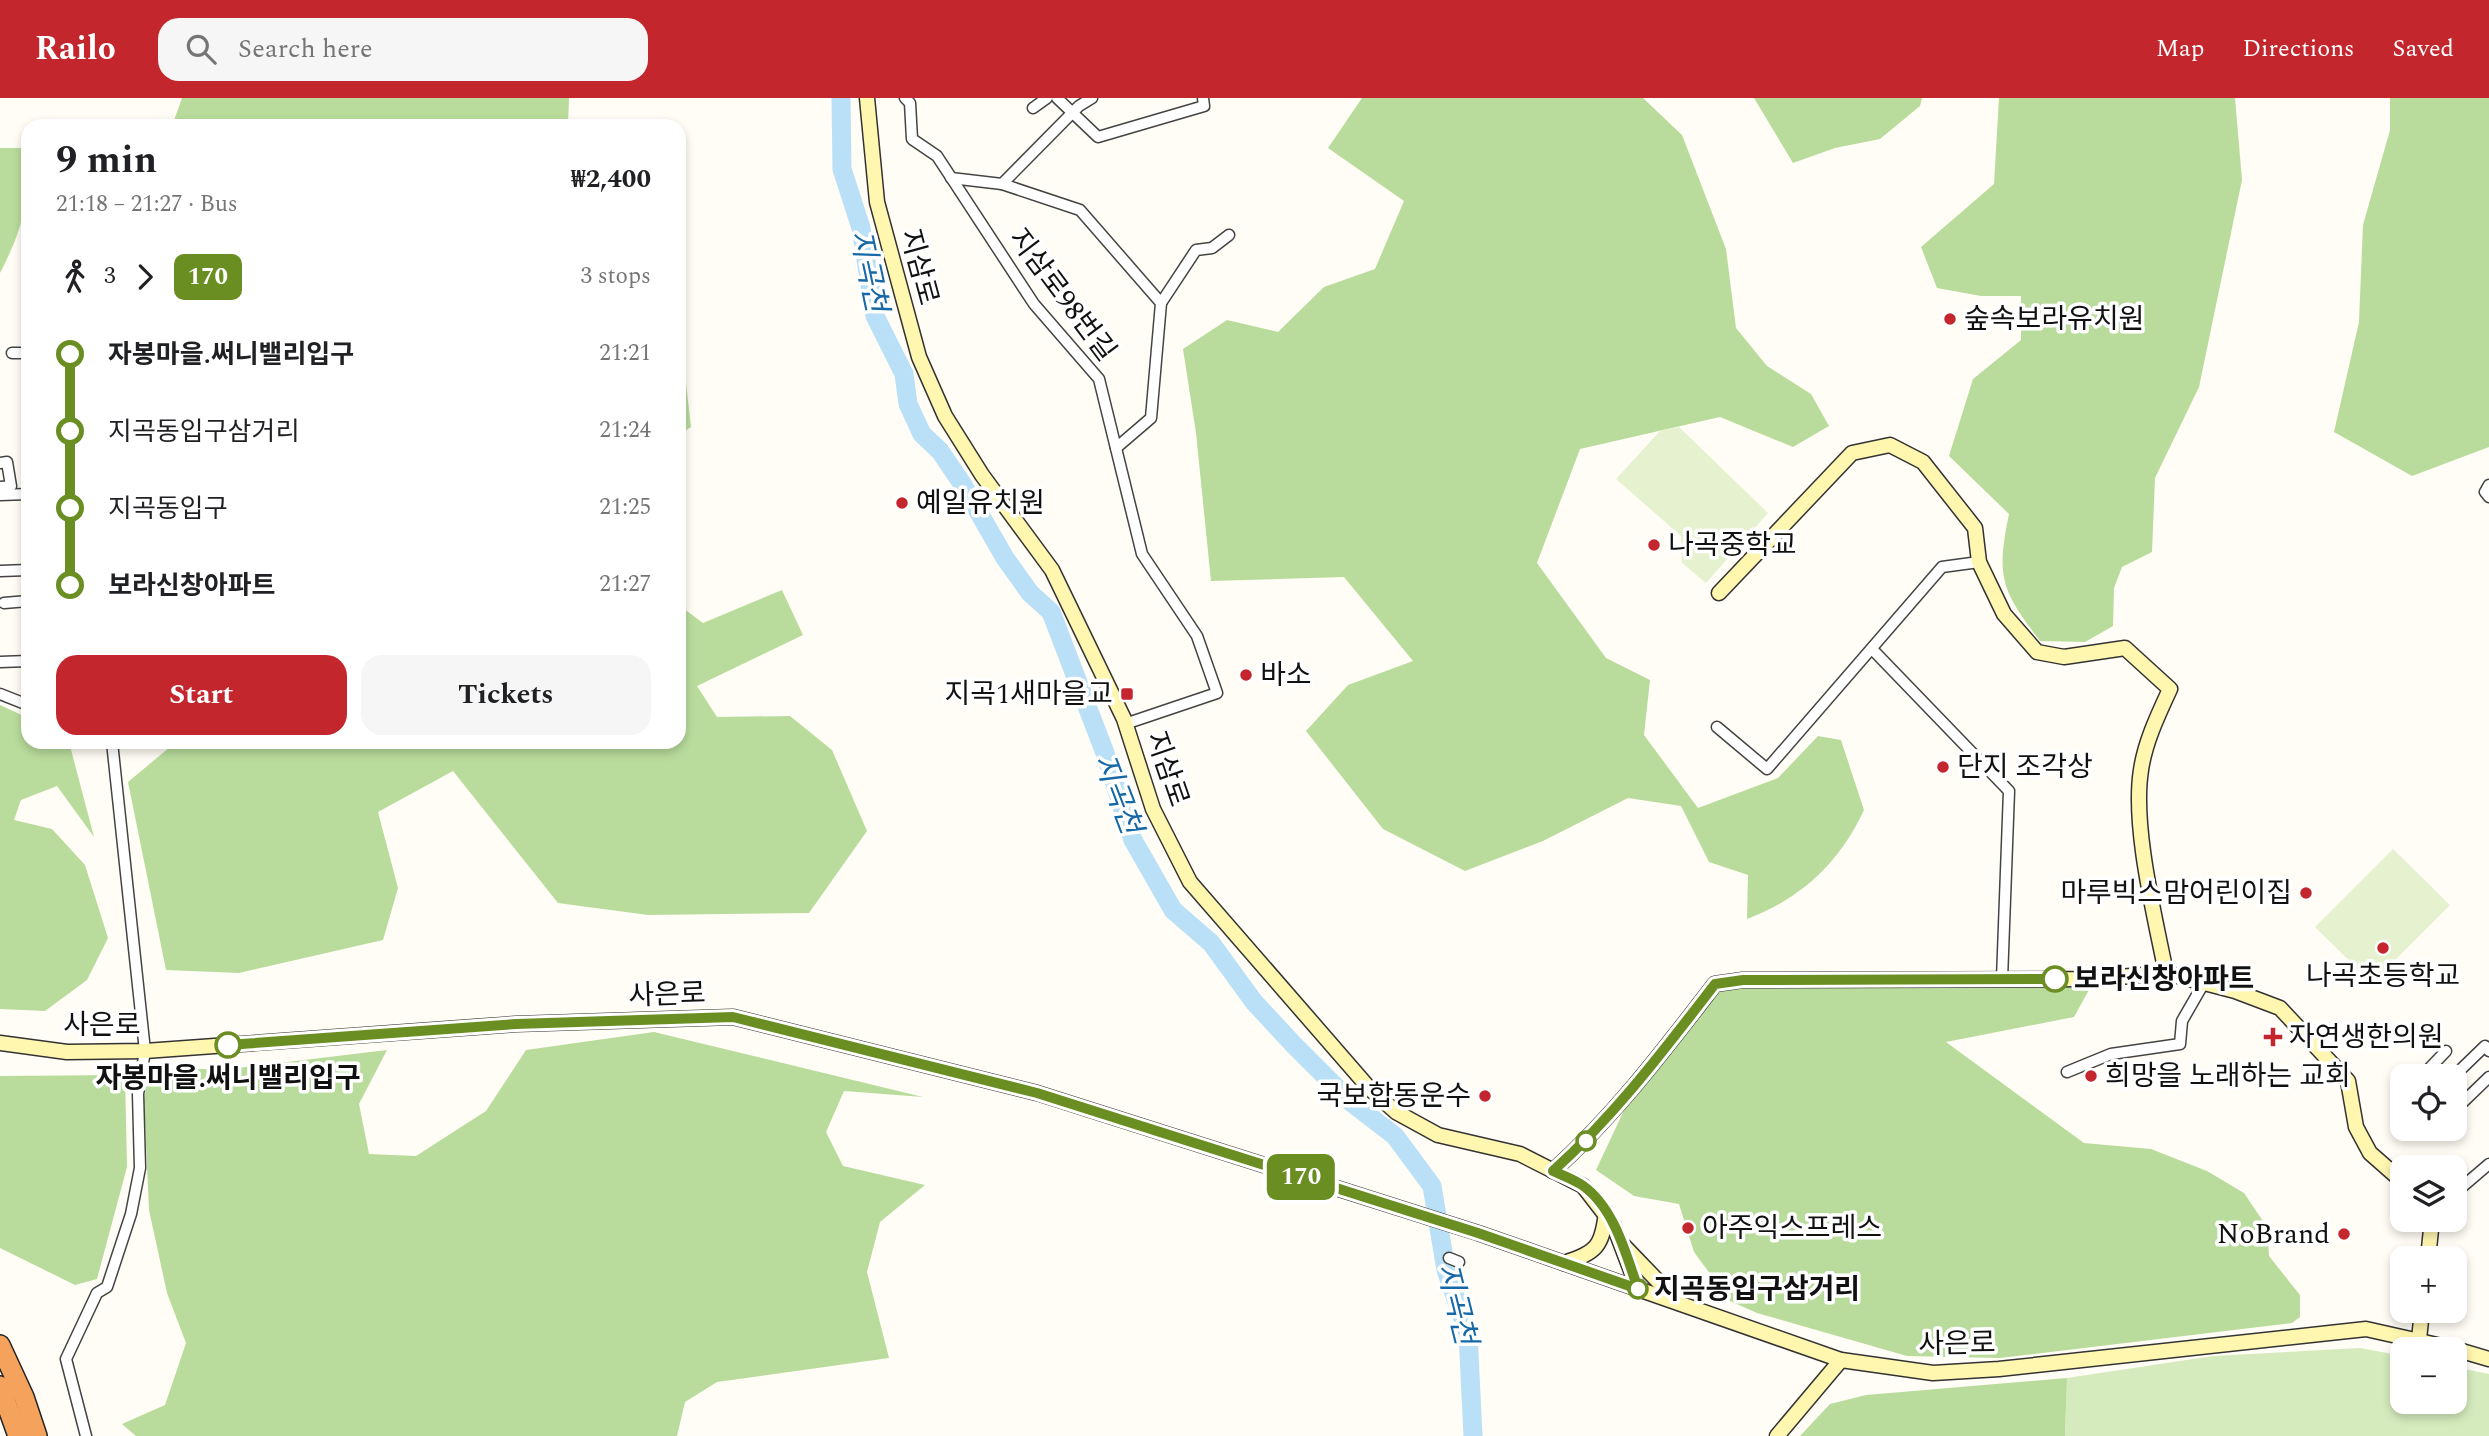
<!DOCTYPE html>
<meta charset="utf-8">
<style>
:root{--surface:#fff;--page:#f6f6f6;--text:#202124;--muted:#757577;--accent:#c4262e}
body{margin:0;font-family:Spectral,"Noto Sans KR",serif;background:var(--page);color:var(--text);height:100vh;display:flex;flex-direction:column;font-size:26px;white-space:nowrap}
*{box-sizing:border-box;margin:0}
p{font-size:23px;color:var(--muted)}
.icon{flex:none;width:38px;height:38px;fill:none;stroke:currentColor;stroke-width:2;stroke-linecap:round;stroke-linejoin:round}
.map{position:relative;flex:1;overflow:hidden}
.side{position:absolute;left:21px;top:21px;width:665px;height:630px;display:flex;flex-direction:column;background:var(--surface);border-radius:21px;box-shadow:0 4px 10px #0003}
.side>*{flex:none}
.badge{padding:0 14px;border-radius:10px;font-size:24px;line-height:46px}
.controls{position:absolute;left:2390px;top:966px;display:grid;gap:14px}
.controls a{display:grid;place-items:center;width:77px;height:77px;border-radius:14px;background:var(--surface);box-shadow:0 4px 10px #0003;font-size:35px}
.map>.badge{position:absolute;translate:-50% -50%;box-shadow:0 0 0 4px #fff}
.legs{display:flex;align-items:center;gap:10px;height:77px;padding:0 35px;font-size:23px}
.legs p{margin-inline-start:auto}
.head{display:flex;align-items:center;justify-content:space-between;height:119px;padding:0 35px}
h1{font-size:38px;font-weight:700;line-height:52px}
.primary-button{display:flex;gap:14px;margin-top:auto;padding:14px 35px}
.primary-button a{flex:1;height:80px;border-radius:21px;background:var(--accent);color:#fff;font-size:28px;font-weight:700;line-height:80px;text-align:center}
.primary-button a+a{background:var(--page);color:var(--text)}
ul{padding:0 35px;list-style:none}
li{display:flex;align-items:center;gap:24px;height:77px;font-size:26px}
li i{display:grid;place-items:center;width:10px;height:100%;margin:0 9px;background:currentColor}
li i::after{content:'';width:18px;height:18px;margin:-9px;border:5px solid;border-radius:50%;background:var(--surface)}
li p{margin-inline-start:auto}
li:first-child i{background:linear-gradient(#0000 50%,currentColor 0)}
li:last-child i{background:linear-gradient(currentColor 50%,#0000 0)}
header{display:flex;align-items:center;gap:42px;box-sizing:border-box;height:98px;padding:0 35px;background:var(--accent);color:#fff}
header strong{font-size:33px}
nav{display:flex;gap:38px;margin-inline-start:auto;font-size:24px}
.search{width:490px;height:63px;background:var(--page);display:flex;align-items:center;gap:18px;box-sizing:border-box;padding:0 24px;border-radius:21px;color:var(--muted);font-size:26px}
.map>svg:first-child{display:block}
.green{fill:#d5ebbd}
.forest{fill:#b9dc9c}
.pitch{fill:#e6f2cf}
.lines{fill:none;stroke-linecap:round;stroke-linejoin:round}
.river{stroke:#b9e0f7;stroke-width:19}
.street-casing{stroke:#444;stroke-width:13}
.secondary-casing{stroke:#333;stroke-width:17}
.highway-casing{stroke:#222;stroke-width:22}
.street{stroke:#fff;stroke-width:10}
.secondary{stroke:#fff6b0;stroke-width:14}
.highway{stroke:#f5a25d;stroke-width:19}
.line-1-casing{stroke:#fff;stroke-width:16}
.line-1{stroke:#6b8e23;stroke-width:10}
.poi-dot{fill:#c4262e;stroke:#fff;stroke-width:2.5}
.stop-1-dot{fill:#fff;stroke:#6b8e23;stroke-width:3.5}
.labels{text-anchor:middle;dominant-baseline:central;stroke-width:7;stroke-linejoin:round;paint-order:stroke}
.street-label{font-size:28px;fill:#111;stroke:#fff}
.poi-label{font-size:28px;fill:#111;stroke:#fff;text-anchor:start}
.stop-label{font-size:28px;font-weight:bold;fill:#111;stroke:#fff;text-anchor:start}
.water-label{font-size:30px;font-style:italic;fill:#1768a6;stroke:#fff}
</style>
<header>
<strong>Railo</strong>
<div class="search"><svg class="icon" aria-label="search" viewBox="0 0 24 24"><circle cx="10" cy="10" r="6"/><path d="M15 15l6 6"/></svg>Search here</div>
<nav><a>Map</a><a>Directions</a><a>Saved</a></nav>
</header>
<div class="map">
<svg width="2489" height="1338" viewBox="0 0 2489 1338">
<rect width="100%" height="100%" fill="#fffdf5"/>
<polygon class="green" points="2360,1250 2403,1258 2403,1304 2455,1304 2455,1269 2489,1276 2489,1338 2065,1338 2067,1280 2213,1258"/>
<g class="forest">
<polygon points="182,0 569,0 568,28 172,28"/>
<path d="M1362,0H1643L1682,37L1726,151L1736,230L1767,268L1811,296L1829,328L1793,349L1720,319L1580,351L1537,465L1606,560L1650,582L1644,637L1698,710L1778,680L1818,638L1841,642L1864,712C1840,764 1801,801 1747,821L1748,777L1709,764L1681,708L1628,700L1543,743L1465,773L1383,731L1306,633L1348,587L1413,563L1344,479L1211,483L1196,335L1183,251L1227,222L1278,234L1324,189L1375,171L1404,103L1328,50Z"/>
<polygon points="1754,0 1922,0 1920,8 1880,41 1835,50 1793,65"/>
<path d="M1999,0H2235L2242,82L2199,289L2155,380L2152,454L2122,469L2114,490L2113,528L2085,544L2040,543C2001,492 1996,479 2009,416L1949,358L1973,281L2021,242V198H1981L1937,190L1921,149L1994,86Z"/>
<polygon points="2390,0 2489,0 2489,349 2412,378 2334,334 2359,224 2363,127 2390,32"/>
<path d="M0,50H28C28,103 25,127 0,175Z"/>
<polygon points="679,261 684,267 691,329 679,337"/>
<polygon points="782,492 803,537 697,588 717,619 790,618 832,652 867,733 809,815 648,817 558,805 453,673 378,714 398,790 383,842 239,875 166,872 128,684 176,644 679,644 679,507 703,525"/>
<polygon points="0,607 28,620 28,644 69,644 94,739 57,688 21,702 14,722 52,731 85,767 108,840 87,882 45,913 0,911"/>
<polygon points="2095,881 2074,919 1946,944 2084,1045 2151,1051 2207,1073 2244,1095 2267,1129 2269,1158 2300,1197 2300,1219 2292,1225 2000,1260 1907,1258 1757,1215 1730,1203 1694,1154 1679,1106 1634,1098 1596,1072 1634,991 1715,886"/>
<polygon points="654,934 923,999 844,993 826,1034 843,1068 925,1087 880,1124 867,1174 889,1260 717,1284 685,1304 677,1338 136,1338 122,1326 165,1307 186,1245 167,1195 149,1112 144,1002 149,971 230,971 387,952 359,1006 369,1056 416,1058 486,1013 526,952"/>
<polygon points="125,977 127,1069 97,1181 75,1187 0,1150 0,978"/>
<polygon points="2067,1280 2065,1338 1800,1338 1830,1306 1866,1297"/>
</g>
<g class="pitch">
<polygon points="1679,329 1768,415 1706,485 1682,465 1681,438 1616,381 1660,333"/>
<polygon points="2393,751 2450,807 2372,885 2315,829"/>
</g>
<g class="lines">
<polyline class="river" points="841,0 842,71 861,130 875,218 904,276 908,306 922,336 940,353 963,387 1005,460 1030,495 1051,514 1105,655 1133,742 1173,812 1211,845 1254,904 1294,947 1352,1005 1395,1038 1432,1088 1446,1172 1468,1235 1473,1338"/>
<defs>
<g id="street">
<polyline points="905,0 910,5 912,41 937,58 1034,206 1099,281 1142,456 1197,538 1217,595 1125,626"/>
<polyline points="1057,0 1098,39 1204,8 1203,0"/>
<polyline points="1033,10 1047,0"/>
<polyline points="951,80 1002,86 1080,112 1161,205 1151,320 1116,350"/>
<polyline points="1002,86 1079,8 1092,0"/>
<polyline points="1161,205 1196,152 1212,150 1229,137"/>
<polyline points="12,255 28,255"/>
<polyline points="0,365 7,364 11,388 0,389"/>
<polyline points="2489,387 2485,394 2489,399"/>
<polyline points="0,397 28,396"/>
<polyline points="0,473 28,472"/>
<polyline points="4,505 28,503"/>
<polyline points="1872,551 2009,693 2002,881"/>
<polyline points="0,564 28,563"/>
<polyline points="0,596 28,607"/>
<polyline points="1717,629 1767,671 1942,469 1979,464"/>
<polyline points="2067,974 2111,956 2180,946 2182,923 2205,883"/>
<polyline points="2431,978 2426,974 2446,953"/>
<polyline points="2454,978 2485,948 2489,953"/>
<polyline points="2455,1002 2460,1007 2489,979"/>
<polyline points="2455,1095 2489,1066"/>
<polyline points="1449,1160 1459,1164"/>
<polyline points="86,1338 66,1261 97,1195 107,1189 131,1116 140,1070 138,996 145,953 112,644"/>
</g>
<g id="secondary">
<polyline points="867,0 877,104 919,259 945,318 982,377 1052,472 1124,621 1153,711 1190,784 1369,990 1396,1014 1438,1037 1520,1056 1583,1088 1614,1128 1638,1191"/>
<path d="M1719,495L1852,355L1890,347L1923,364L1975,430L1979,464L2004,516L2037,554L2064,559L2125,550L2170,591C2158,617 2145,644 2141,672C2132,728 2155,819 2166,875L2235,893L2280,910L2348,983L2356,1029L2370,1055L2403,1084"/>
<polyline points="0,945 67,954 145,953 516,926 733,919 1037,995 1478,1135 1841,1262 1933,1275 1999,1271 2366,1231 2455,1251"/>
<path d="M1553,1073C1615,1017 1664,952 1715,886L1743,882L2095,881L2166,875"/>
<polyline points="1624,1148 1678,1204"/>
<polyline points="2428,1160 2432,1122"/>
<path d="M1564,1165C1596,1154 1602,1150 1606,1114"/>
<polyline points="2419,1241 2422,1213"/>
<polyline points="2455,1251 2489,1261"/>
<polyline points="1777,1338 1841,1262"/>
</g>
<g id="highway">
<polyline points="0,1247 24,1299 37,1338"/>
<polyline points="0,1288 18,1338"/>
</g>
</defs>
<use href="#street" class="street-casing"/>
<use href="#secondary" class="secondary-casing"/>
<use href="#highway" class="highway-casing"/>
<use href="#street" class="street"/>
<use href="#secondary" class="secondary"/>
<use href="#highway" class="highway"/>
</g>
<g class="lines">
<defs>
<path id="line-1" d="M228,947L516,926L733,919L1037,995L1478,1135L1638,1191C1626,1156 1614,1109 1582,1087C1573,1081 1562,1077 1553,1073C1615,1017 1664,952 1715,886L1743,882L2055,881"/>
</defs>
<use href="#line-1" class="line-1-casing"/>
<use href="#line-1" class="line-1"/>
</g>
<g class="poi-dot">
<circle cx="1950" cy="221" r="7"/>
<circle cx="902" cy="405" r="7"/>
<circle cx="1654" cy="447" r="7"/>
<circle cx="1246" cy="577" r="7"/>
<rect x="1120" y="589" width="14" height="14" rx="3.5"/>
<circle cx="1943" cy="669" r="7"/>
<circle cx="2306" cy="795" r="7"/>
<circle cx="2383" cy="850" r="7"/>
<path d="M2269.5 928.5h7v7h7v7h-7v7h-7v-7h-7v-7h7z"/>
<circle cx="2091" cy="978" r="7"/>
<circle cx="1485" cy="998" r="7"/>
<circle cx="1688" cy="1130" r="7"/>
<circle cx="2344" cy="1136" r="7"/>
</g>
<g class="stop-1-dot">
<circle cx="2055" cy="881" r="12"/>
<circle cx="228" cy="947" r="12"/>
<circle cx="1586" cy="1043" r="9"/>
<circle cx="1638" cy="1191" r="9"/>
</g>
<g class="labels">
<g class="street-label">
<text transform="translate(919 169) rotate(75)">지삼로</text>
<text transform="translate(1062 197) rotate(53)">지삼로98번길</text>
<text transform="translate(1167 671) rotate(71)">지삼로</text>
<text transform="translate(667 897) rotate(-2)">사은로</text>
<text x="102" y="927">사은로</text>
<text transform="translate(1957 1246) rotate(-1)">사은로</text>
</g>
<g class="poi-label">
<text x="1964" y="221">숲속보라유치원</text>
<text x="916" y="405">예일유치원</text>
<text x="1668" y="447">나곡중학교</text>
<text x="1260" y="577">바소</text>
<text x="1113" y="596" text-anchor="end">지곡1새마을교</text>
<text x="1957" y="669">단지 조각상</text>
<text x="2292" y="795" text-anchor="end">마루빅스맘어린이집</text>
<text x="2383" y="878" text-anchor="middle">나곡초등학교</text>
<text x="2289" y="939">자연생한의원</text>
<text x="2105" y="978">희망을 노래하는 교회</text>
<text x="1471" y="998" text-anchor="end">국보합동운수</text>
<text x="1702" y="1130">아주익스프레스</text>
<text x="2330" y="1136" text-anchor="end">NoBrand</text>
</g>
<g class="stop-label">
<text x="2074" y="881">보라신창아파트</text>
<text x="228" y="980" text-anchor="middle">자봉마을.써니밸리입구</text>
<text x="1654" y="1191">지곡동입구삼거리</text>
</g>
<g class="water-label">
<text transform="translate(868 173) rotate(78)">지곡천</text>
<text transform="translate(1117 696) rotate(69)">지곡천</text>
<text transform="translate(1456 1206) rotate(76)">지곡천</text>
</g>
</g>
</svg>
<div class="controls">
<a><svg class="icon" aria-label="locate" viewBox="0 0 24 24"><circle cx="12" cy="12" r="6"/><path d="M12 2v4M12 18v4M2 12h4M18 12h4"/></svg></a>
<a><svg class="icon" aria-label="layers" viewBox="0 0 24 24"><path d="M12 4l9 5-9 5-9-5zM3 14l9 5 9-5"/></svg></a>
<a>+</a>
<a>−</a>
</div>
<b class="badge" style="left:1301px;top:1079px;background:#6b8e23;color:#fff">170</b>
<section class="side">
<div class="head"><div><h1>9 min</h1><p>21:18 – 21:27 · Bus</p></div><b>₩2,400</b></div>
<div class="legs"><svg class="icon" aria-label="walk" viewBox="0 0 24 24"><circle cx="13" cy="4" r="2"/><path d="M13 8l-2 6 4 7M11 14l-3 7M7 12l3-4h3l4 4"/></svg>3<svg class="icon" aria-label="forward" viewBox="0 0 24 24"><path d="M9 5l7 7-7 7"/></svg><b class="badge" style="background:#6b8e23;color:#fff">170</b><p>3 stops</p></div>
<ul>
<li><i style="color:#6b8e23"></i><b>자봉마을.써니밸리입구</b><p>21:21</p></li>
<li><i style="color:#6b8e23"></i><span>지곡동입구삼거리</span><p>21:24</p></li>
<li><i style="color:#6b8e23"></i><span>지곡동입구</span><p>21:25</p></li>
<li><i style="color:#6b8e23"></i><b>보라신창아파트</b><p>21:27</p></li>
</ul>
<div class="primary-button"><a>Start</a><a>Tickets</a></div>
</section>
</div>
